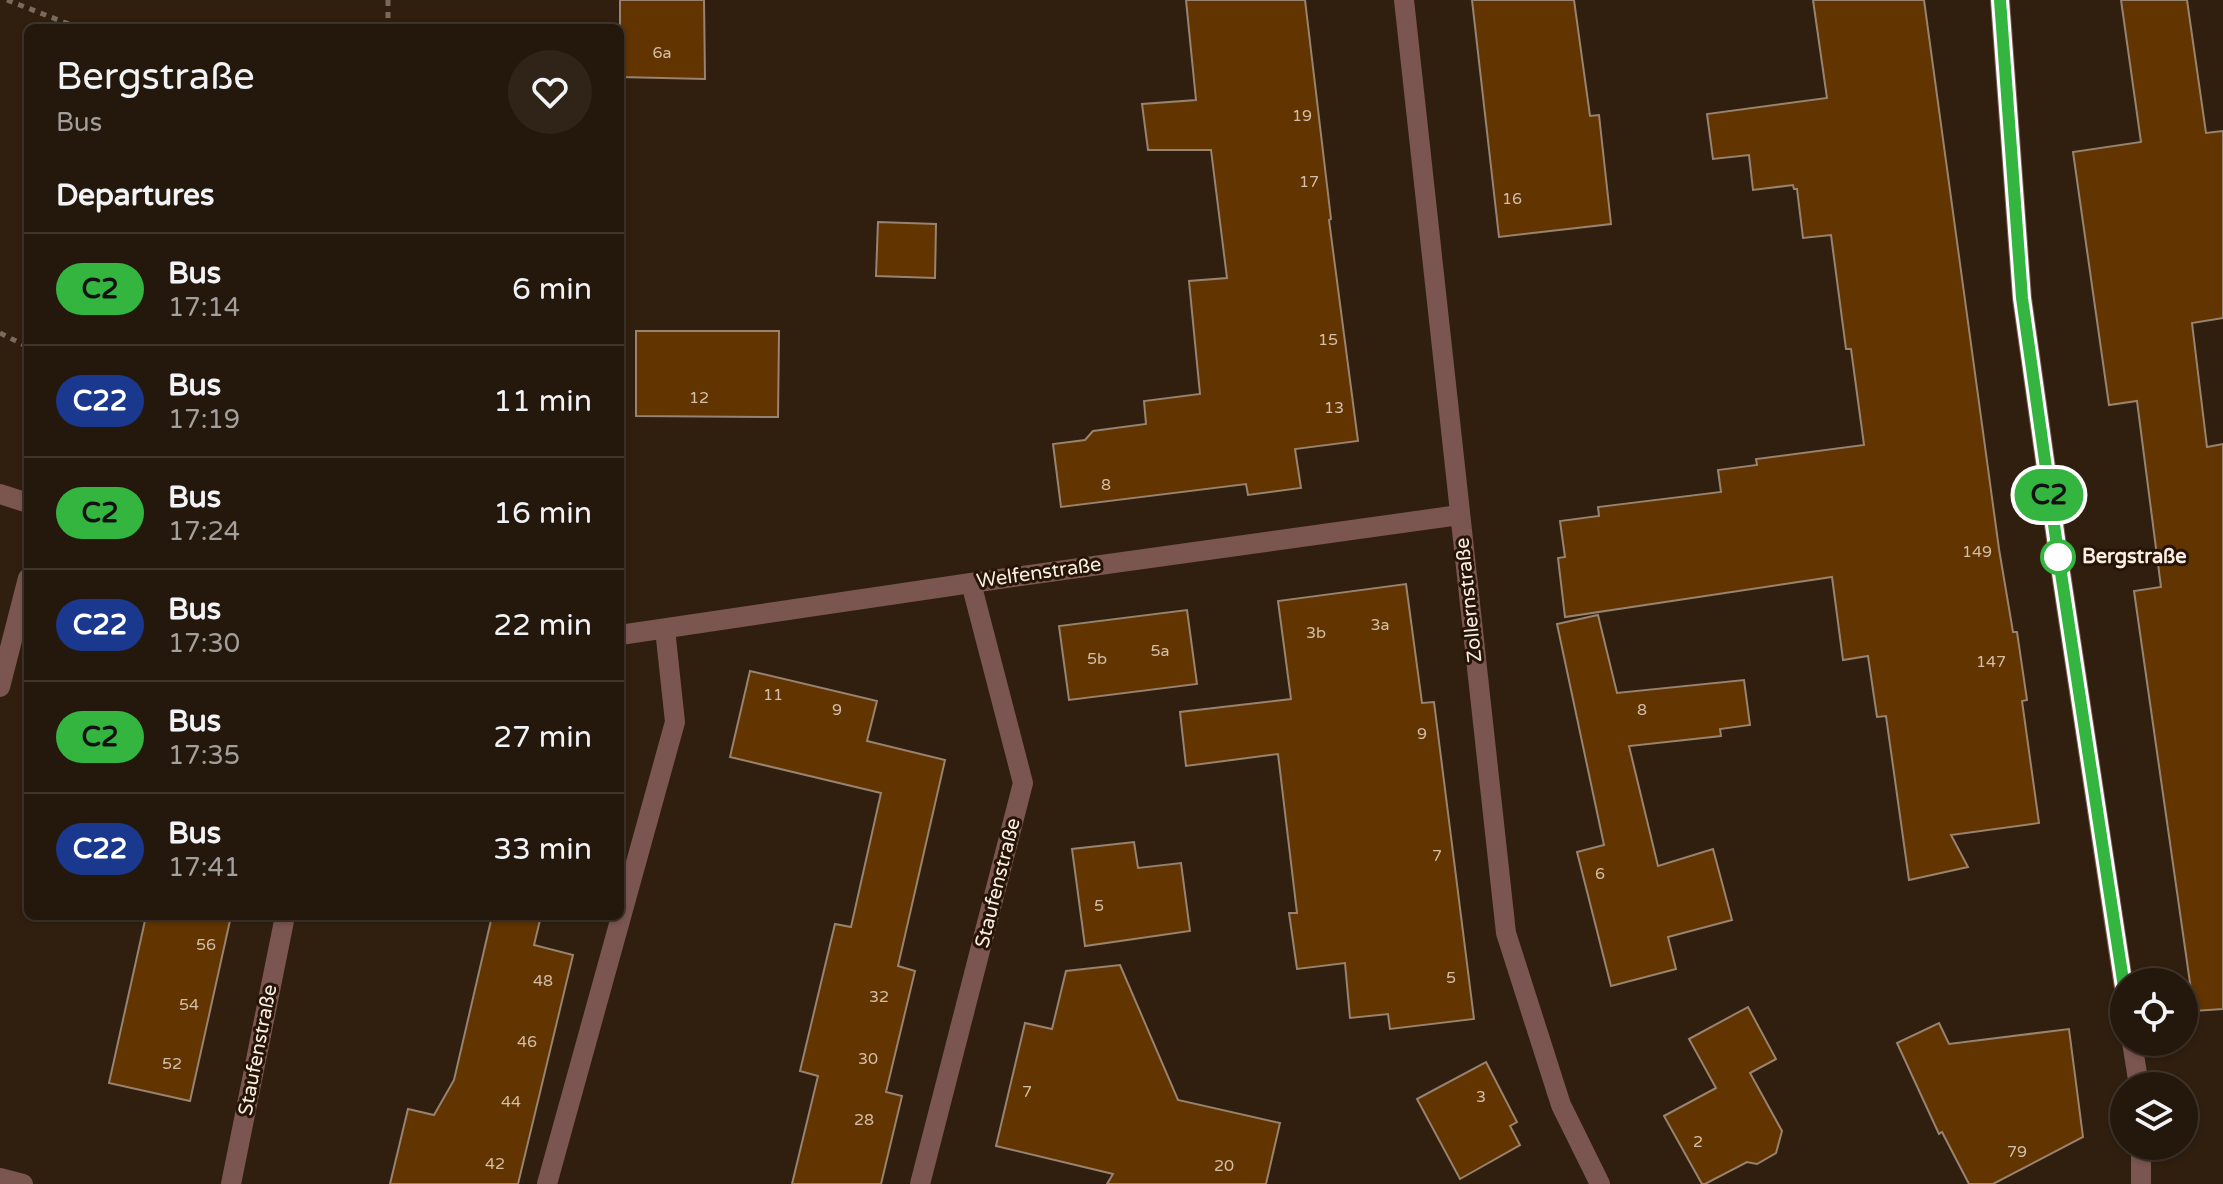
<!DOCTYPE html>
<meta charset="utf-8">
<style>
:root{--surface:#24170b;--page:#302419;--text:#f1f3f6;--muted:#a39f9d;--line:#41362c}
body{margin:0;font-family:"Varela Round",sans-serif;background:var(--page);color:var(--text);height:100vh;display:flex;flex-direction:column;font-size:30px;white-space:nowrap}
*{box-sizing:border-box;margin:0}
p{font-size:26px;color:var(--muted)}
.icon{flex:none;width:44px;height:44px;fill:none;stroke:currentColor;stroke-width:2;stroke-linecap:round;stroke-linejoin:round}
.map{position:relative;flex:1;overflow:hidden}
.panel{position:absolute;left:24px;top:24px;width:600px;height:896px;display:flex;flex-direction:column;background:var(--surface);border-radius:12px;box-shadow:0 2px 6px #0004,0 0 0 2px var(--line)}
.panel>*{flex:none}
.badge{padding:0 16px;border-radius:26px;font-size:28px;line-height:52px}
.fabs{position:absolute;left:2110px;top:968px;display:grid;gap:16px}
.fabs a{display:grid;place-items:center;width:88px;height:88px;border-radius:50%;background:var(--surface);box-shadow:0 2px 6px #0004,0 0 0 2px var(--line);font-size:40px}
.map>.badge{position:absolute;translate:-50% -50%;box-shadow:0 0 0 4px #fff}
h2{padding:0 32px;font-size:30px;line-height:72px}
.round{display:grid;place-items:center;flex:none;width:84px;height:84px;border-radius:42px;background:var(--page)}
.summary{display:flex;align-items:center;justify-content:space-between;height:136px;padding:0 32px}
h1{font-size:38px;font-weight:600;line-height:60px}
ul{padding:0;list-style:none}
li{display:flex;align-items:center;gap:24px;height:112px;padding:0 32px;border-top:2px solid var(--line)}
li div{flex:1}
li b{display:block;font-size:30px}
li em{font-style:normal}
li .badge{min-width:88px;font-weight:700;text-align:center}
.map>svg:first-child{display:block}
.building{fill:#613400;stroke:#988270;stroke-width:2}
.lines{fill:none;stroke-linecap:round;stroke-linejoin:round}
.path{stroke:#7a6a5c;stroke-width:5;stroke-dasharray:6 6;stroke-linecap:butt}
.minor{stroke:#7b5651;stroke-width:20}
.line-casing{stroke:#fff;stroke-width:18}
.line{stroke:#33b540;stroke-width:12}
.stop-dot{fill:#fff;stroke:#33b540;stroke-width:4}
.labels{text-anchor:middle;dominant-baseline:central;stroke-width:6;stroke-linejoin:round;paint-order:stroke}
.number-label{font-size:16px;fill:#d3beaa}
.stop-label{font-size:20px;font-weight:bold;fill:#f9ece2;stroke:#261506;text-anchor:start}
.street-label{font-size:20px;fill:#f9ece2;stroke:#261506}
</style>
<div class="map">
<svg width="2223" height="1184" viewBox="0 0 2223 1184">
<rect width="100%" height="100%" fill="#301f0f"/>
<g class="building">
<polygon points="620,0 704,0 705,79 620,77"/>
<polygon points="1186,0 1305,0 1331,219 1329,220 1358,441 1295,449 1301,488 1248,495 1246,484 1061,507 1053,444 1085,440 1093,431 1146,424 1144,401 1200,394 1189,281 1227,278 1211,150 1148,150 1142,104 1196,100"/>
<polygon points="1472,0 1574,0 1590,116 1599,115 1611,224 1499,237"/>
<polygon points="1813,0 1924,0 1999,549 2013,632 2017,632 2027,700 2022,701 2039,823 1951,835 1968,867 1909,880 1886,716 1877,717 1868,656 1843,660 1832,577 1565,617 1558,558 1565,557 1560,521 1599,516 1598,507 1721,492 1718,470 1757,465 1756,459 1864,445 1851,349 1846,349 1831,235 1803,238 1797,189 1794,189 1793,185 1753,190 1749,155 1713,159 1707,114 1827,98"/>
<polygon points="2121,0 2187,0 2206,133 2223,131 2223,318 2192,323 2207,447 2223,444 2223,1009 2194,1011 2134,591 2161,587 2137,401 2109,405 2073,152 2141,142"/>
<polygon points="878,222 936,224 935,278 876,276"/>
<polygon points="636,331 779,331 778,417 636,416"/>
<polygon points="1406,584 1422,703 1434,702 1474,1019 1390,1029 1388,1014 1350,1018 1345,963 1297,969 1289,913 1297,913 1278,754 1186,766 1180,712 1291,699 1278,601"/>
<polygon points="1187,610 1197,684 1069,700 1059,626"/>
<polygon points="1598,615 1617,693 1744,680 1750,725 1720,729 1721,736 1629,746 1658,866 1713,849 1732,920 1668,937 1676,969 1611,986 1577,852 1604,845 1557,624"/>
<polygon points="750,671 877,701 867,741 945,760 898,966 915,971 886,1092 902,1096 881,1184 792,1184 818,1076 800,1071 835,924 851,927 881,793 730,757"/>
<polygon points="1134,842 1138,868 1181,863 1190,931 1085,946 1072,849"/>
<polygon points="146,916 231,916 190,1101 109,1083"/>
<polygon points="492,916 541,916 534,945 573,955 518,1184 390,1184 408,1109 434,1115 454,1080"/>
<polygon points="1120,965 1178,1100 1280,1123 1266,1184 1107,1184 1113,1174 996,1146 1025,1023 1052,1029 1066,971"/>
<polygon points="1748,1007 1776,1059 1750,1073 1782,1131 1776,1153 1757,1164 1747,1162 1705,1184 1702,1184 1664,1116 1716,1088 1689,1039"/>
<polygon points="1939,1023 1949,1044 2069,1029 2083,1137 1993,1184 1969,1184 1942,1132 1939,1134 1897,1043"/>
<polygon points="1486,1062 1517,1122 1510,1126 1520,1145 1460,1179 1417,1099"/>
</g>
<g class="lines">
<g class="path">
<polyline points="7,0 79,28"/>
<polyline points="388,0 388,28"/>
<polyline points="0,333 28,347"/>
</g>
<g class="minor">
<polyline points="1404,0 1506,933 1561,1105 1600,1184"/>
<polyline points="2000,0 2022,298 2059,560 2124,988"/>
<polyline points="0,494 28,503"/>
<polyline points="620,635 971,583 1459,515"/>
<polyline points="0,687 28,578"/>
<polyline points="2132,1042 2139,1086"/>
<polyline points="2141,1146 2141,1184"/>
<polyline points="0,1178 23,1184"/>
<polyline points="231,1184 285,916"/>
<polyline points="547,1184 675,722 665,629"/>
<polyline points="920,1184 1023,783 971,583"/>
</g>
</g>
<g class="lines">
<defs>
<polyline id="line" points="2000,0 2022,298 2059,560 2124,987"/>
</defs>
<use href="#line" class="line-casing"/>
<use href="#line" class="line"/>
</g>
<circle class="stop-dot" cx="2058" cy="557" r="16"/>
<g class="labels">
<g class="number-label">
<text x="662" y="53">6a</text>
<text x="1302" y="116">19</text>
<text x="1309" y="182">17</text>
<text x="1512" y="199">16</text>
<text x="1328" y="340">15</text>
<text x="699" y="398">12</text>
<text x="1334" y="408">13</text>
<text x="1106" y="485">8</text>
<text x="1977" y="552">149</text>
<text x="1380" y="625">3a</text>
<text x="1316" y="633">3b</text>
<text x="1160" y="651">5a</text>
<text x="1097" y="659">5b</text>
<text x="1991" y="662">147</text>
<text x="773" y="695">11</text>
<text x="837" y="710">9</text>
<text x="1642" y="710">8</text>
<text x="1422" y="734">9</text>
<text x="1437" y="856">7</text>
<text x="1600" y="874">6</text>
<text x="1099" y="906">5</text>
<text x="206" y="945">56</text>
<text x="1451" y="978">5</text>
<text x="543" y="981">48</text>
<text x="879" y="997">32</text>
<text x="189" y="1005">54</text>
<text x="527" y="1042">46</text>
<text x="868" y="1059">30</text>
<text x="172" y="1064">52</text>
<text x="1027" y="1092">7</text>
<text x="1481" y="1097">3</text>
<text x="511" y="1102">44</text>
<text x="864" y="1120">28</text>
<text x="1698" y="1142">2</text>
<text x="2017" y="1152">79</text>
<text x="495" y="1164">42</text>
<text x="1224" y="1166">20</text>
</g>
<g class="stop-label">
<text x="2082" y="557">Bergstraße</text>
</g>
<g class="street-label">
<text transform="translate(1039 573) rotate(-8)">Welfenstraße</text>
<text transform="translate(1469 600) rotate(-96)">Zollernstraße</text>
<text transform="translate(998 883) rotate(-76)">Staufenstraße</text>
<text transform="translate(258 1050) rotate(-79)">Staufenstraße</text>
</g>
</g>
</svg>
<div class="fabs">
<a><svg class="icon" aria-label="locate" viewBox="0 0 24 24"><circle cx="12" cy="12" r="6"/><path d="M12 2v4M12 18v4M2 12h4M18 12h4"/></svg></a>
<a><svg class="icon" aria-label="layers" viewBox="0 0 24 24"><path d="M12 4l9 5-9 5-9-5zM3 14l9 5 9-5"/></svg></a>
</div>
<b class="badge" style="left:2049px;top:495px;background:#33b540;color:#111">C2</b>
<section class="panel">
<div class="summary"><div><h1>Bergstraße</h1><p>Bus</p></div><a class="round"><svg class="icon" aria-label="heart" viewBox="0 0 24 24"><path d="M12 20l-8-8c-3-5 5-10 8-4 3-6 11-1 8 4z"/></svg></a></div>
<h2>Departures</h2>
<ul>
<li><span class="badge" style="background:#33b540;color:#111">C2</span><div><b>Bus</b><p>17:14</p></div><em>6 min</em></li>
<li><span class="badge" style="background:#1a388d;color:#fff">C22</span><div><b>Bus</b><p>17:19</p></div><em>11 min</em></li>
<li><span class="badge" style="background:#33b540;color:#111">C2</span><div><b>Bus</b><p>17:24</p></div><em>16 min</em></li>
<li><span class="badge" style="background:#1a388d;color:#fff">C22</span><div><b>Bus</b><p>17:30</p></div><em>22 min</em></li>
<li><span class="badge" style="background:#33b540;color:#111">C2</span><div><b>Bus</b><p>17:35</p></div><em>27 min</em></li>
<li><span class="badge" style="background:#1a388d;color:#fff">C22</span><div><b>Bus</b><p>17:41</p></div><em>33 min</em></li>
</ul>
</section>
</div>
